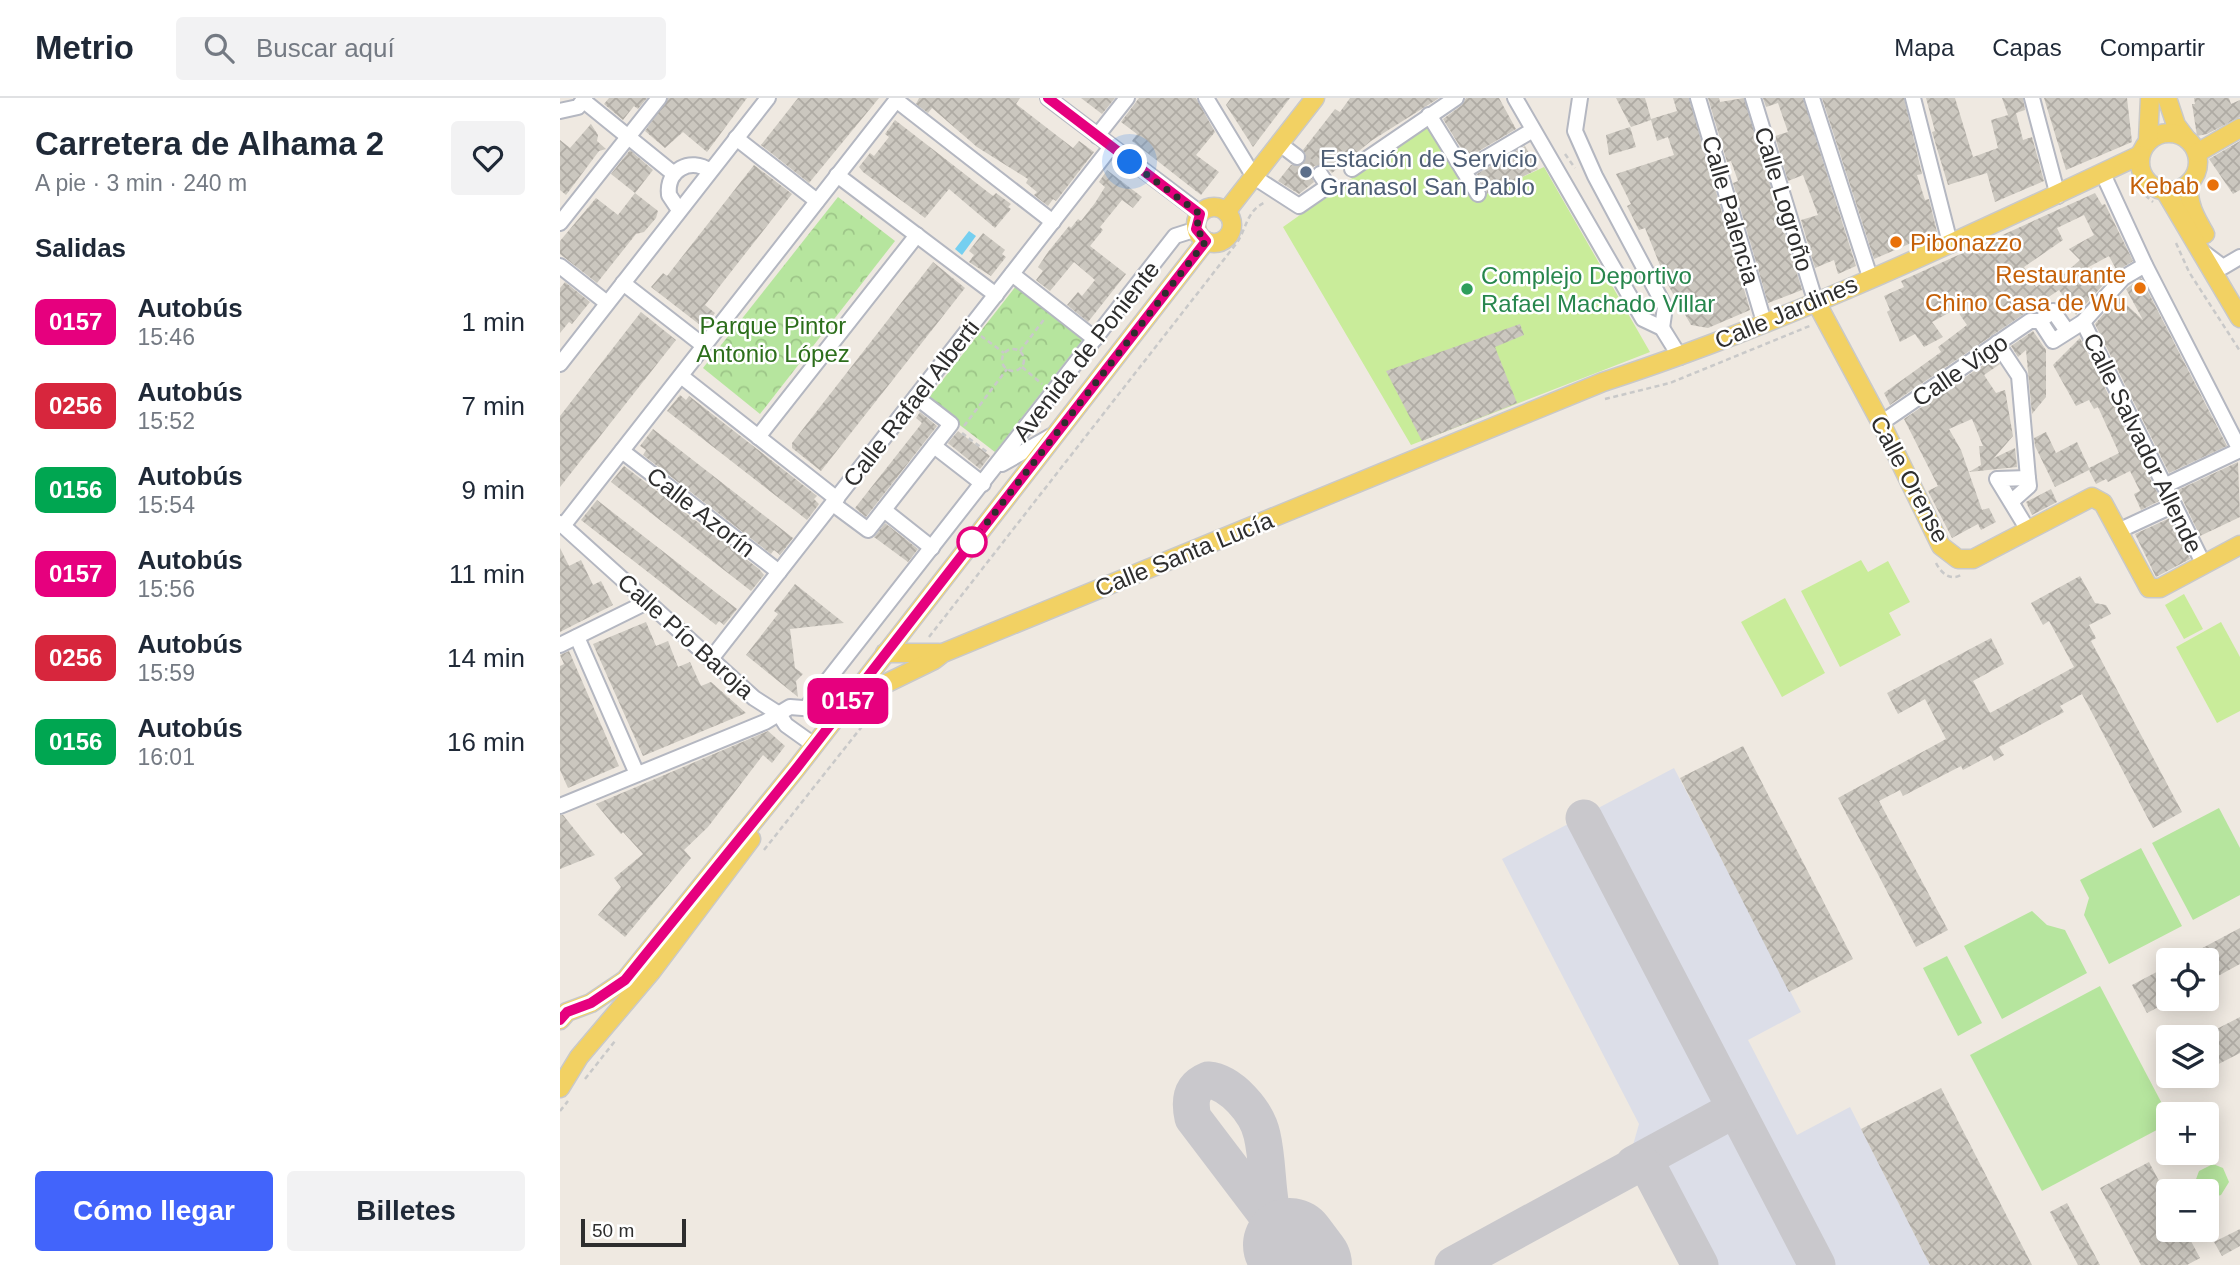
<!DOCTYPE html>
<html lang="es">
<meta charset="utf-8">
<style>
:root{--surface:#fff;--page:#f2f2f3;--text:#1f2937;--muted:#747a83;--line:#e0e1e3;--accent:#4264fb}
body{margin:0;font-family:Arial,sans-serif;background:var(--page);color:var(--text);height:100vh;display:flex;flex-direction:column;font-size:26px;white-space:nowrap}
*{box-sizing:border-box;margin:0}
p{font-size:23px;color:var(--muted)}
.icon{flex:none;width:38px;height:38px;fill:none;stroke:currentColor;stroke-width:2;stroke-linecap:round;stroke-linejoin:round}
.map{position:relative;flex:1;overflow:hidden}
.drawer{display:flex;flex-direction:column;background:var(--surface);width:560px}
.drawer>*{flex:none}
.badge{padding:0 14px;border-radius:10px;font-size:24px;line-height:46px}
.tools{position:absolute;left:1596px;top:850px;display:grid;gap:14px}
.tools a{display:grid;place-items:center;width:63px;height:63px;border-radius:7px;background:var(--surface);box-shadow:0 4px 18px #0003;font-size:35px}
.scale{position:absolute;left:21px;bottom:18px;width:105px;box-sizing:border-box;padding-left:7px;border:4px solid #2e2e2e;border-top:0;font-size:19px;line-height:24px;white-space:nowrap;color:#2e2e2e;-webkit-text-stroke:5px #fff;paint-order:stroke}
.you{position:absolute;width:35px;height:35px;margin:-18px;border:5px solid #fff;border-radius:50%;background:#1a73e8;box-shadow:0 0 0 10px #1a73e833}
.map>.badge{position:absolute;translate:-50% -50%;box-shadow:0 0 0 4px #fff}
h2{padding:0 35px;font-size:26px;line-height:63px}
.round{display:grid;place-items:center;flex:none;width:74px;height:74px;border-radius:7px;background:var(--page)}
.headline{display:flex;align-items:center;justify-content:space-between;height:119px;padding:0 35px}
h1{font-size:33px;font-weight:700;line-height:52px}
.primary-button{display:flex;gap:14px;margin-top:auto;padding:14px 35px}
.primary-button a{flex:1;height:80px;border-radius:7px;background:var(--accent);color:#fff;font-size:28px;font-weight:700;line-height:80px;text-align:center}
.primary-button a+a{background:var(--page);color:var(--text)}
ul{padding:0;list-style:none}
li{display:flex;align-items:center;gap:21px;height:84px;padding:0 35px}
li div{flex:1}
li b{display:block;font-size:26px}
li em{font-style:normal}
li .badge{min-width:77px;font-weight:700;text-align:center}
header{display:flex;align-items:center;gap:42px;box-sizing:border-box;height:98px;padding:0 35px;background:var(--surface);border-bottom:2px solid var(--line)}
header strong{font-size:33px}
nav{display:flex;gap:38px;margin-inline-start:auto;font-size:24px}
.search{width:490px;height:63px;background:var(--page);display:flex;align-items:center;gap:18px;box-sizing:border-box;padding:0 24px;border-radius:7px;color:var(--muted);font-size:26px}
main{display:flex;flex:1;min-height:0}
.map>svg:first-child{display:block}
.airport{fill:#dcdee8}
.forest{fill:url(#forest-crowns)}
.garden{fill:#b6e59e}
.pitch{fill:#c9ec9a}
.water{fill:#75cff0}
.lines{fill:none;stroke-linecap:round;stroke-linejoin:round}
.taxiway{stroke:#c9c8cc;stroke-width:37}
.runway{stroke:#c9c8cc;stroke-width:94}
.building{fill:url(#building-cross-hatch);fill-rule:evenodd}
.minor-tunnel{stroke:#c8c4bd;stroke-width:14;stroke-dasharray:14 7;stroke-linecap:butt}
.minor-casing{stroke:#b4b7c1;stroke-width:18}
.major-casing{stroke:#c9c9c9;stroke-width:21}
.path{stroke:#c9c9c9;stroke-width:2.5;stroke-dasharray:5 3.5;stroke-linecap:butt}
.minor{stroke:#fff;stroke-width:14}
.major{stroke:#f2d163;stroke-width:18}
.line-casing{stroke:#fff;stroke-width:16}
.line{stroke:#e6007e;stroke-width:10}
.walk{stroke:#2e2e2e;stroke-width:7;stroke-dasharray:0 12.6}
.service-dot{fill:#5c6f8a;stroke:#fff;stroke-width:2.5}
.food-dot{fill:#e8710a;stroke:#fff;stroke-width:2.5}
.leisure-dot{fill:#2e9e5b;stroke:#fff;stroke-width:2.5}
.stop-dot{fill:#fff;stroke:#e6007e;stroke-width:3.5}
.labels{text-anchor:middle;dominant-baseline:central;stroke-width:5;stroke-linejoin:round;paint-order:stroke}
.service-label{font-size:24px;fill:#4e5e75;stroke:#fff;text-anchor:start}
.food-label{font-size:24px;fill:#c56008;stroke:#fff;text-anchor:end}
.street-label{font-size:24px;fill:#2e2e2e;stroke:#fff}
.leisure-label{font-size:24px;fill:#27864d;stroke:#fff;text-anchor:start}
.park-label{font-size:24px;fill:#2c6e1b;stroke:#fff}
</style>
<header>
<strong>Metrio</strong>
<div class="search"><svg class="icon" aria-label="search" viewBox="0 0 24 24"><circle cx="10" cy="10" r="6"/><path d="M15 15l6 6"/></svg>Buscar aquí</div>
<nav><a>Mapa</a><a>Capas</a><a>Compartir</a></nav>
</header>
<main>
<section class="drawer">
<div class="headline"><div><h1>Carretera de Alhama 2</h1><p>A pie · 3 min · 240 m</p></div><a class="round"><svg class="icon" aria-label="heart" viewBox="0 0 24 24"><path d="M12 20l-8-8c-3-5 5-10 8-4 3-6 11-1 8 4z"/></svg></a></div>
<h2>Salidas</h2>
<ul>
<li><span class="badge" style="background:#e6007e;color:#fff">0157</span><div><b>Autobús</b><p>15:46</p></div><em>1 min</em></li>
<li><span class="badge" style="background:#d7263d;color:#fff">0256</span><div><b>Autobús</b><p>15:52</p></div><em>7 min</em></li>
<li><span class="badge" style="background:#00a651;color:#fff">0156</span><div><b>Autobús</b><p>15:54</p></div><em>9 min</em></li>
<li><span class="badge" style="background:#e6007e;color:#fff">0157</span><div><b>Autobús</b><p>15:56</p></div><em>11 min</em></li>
<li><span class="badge" style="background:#d7263d;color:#fff">0256</span><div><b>Autobús</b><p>15:59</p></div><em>14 min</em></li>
<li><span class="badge" style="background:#00a651;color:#fff">0156</span><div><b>Autobús</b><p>16:01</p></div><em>16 min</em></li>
</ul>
<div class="primary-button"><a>Cómo llegar</a><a>Billetes</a></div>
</section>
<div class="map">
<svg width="1680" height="1167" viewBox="0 0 1680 1167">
<defs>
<pattern id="forest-crowns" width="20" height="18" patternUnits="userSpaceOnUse" patternTransform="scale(1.75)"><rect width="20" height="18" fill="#b6e59e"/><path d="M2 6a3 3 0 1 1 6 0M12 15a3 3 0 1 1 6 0" fill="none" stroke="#9dc588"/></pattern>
<pattern id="building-cross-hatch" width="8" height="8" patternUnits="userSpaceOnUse" patternTransform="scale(1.75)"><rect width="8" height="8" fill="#cbc7bf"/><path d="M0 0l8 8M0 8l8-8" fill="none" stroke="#afaba4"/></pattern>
</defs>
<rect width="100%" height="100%" fill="#efe9e1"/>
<polygon class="airport" points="1114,670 1241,914 1188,942 1237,1037 1290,1009 1370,1167 1122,1167 1065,1058 1071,1054 1079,1026 942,761"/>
<g class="forest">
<polygon points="278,99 335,143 200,316 143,270"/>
<polygon points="456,188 524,240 435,354 367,302"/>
</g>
<g class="garden">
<polygon points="1659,710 1680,750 1680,797 1633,822 1592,745"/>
<polygon points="1581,750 1622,828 1549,866 1524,817 1529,800 1520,782"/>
<polygon points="1472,813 1487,827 1505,832 1527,875 1442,921 1404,848"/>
<polygon points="1387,858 1422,925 1398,938 1363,870"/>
<polygon points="1540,888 1608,1017 1608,1026 1482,1093 1410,957"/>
<polygon points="1653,1066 1663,1070 1669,1084 1661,1097 1650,1100 1647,1094 1639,1094 1635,1084 1639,1073"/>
</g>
<g class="pitch">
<polygon points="863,30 874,33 915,101 984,69 1090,254 851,347 723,129"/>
<polygon points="1301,462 1308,474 1328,463 1350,504 1329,515 1341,537 1280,569 1241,493"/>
<polygon points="1624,496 1643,531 1624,541 1605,507"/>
<polygon points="1225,500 1265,575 1222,599 1181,524"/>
<polygon points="1661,524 1680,559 1680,613 1657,625 1616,549"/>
</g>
<polygon class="water" points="409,133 416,138 402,157 395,151"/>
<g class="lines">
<g class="taxiway">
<polyline points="1024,720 1257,1167"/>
<path d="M648,982C671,984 697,1014 702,1037C709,1067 706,1098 715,1128L633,1020C629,1002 631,989 648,982Z"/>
<polyline points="1074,1066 1168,1015 1170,1001"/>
<polyline points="893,1167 1080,1065 1090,1072 1140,1167"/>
</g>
<polyline class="runway" points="730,1147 745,1167"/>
</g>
<g class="building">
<polygon points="49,0 87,0 78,11 74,8 63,22 44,6"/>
<polygon points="108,0 187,0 147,54 123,34 105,50 85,33"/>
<polygon points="238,0 319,0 249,85 201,47"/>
<polygon points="359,0 460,0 456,6 513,50 519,43 534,54 496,103 493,101 488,108 474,97 477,94 466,85 468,81 417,49 372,10 368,15 356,6"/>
<polygon points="521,0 555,0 542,16"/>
<polygon points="579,0 636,0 655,34 636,57 659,74 641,97 572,43 577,36 561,24"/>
<polygon points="671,0 730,0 693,49 666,7"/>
<polygon points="790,0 879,0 811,43 772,75 764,67 754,68 750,76 754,84 739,96 718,83 731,67 744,65 747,60 743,52 775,11 780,14"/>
<polygon points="906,0 939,0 956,31 907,60 883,21 902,7"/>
<polygon points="1056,0 1085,0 1091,21 1117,13 1113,0 1129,0 1190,212 1148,230 1131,227 1108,187 1085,130 1079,132 1067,108 1071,106 1056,76 1114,57 1108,39 1097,43 1091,22 1071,29"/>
<polygon points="1148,0 1159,0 1160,4 1184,0 1242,192 1208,205 1173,85 1178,83 1171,63 1167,64"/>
<polygon points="1203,0 1243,0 1296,168 1278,176 1274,162 1255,170 1241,122 1258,117 1243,77 1228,83 1215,38 1228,34 1218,5 1206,9"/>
<polygon points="1262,0 1344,0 1362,76 1357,77 1365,102 1369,101 1377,134 1314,161"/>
<polygon points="1366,0 1395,0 1413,59 1438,50 1431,22 1448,17 1442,0 1463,0 1465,12 1456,15 1463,42 1472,39 1484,83 1435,104 1427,75 1388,87 1372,34 1375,33"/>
<polygon points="1484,0 1567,0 1572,44 1506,72"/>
<polygon points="1634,0 1669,0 1671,6 1680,2 1680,19 1647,36 1637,38 1632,6 1635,6"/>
<polygon points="335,22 433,98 436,95 451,106 448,109 451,111 435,130 389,91 365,120 303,74 299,69 310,55 314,58 329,39 325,36"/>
<polygon points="31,26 38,37 37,43 46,51 39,53 6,97 0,92 0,42 10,50"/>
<polygon points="1070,29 1076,49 1049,57 1046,37"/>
<polygon points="1680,43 1680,92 1673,96 1649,61"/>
<polygon points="965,48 978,71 928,96 917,76"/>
<polygon points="70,52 93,72 75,95 51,76"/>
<polygon points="194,67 232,96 145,207 155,215 144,230 91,189 103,175 107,178"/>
<polygon points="547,72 582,99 573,110 562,102 540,129 543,132 530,148 566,176 528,224 507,207 518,194 522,198 535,182 514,164 490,193 476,182 483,173 478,169 488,154 509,128 511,130 518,121 521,123 535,105 545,89 539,84"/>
<polygon points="75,95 98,113 96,120 84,134 76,136 37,185 0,156 0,143 36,100 58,117"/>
<path d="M1535,95L1542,107L1545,106L1573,163L1557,173L1549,158L1527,170L1544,186L1516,217L1499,192L1330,307L1324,295L1381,254L1378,249L1407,227L1396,211L1372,224L1383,239L1364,249L1355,236L1340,244L1327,214L1330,212L1324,198L1344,189L1341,183ZM1524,117L1534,137L1509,151L1520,162L1494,185L1490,179L1476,189L1464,169L1503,142L1497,130Z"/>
<polygon points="423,135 445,152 442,156 446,159 431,178 409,164 414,157 409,153"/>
<polygon points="373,164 405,190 261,373 232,350 232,345"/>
<polygon points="1581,180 1667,348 1609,375 1535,226 1558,199 1583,222 1566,191"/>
<polygon points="5,184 30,204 12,226 9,224 0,235 0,190"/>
<polygon points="81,214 116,242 0,389 0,318"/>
<polygon points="960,226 964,237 935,249 957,305 862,343 826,273"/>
<polygon points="1473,233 1486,252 1486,299 1472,316 1466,252 1458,259 1451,248"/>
<polygon points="1520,240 1601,402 1581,412 1574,396 1580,393 1570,373 1548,384 1546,381 1536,386 1529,372 1495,389 1475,348 1474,340 1486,334 1496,355 1517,344 1529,370 1559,355 1538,309 1534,311 1529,302 1516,308 1493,267"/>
<polygon points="1435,259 1440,266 1424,277 1436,295 1445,292 1453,338 1434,360 1455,350 1457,369 1409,374 1421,367 1419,348 1423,348 1412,321 1389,331 1401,352 1422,412 1429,410 1436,424 1421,432 1418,426 1392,440 1368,393 1378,388 1344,321"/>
<polygon points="120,297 126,302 129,298 257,398 254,401 259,406 247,422 107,313"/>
<polygon points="360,314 377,328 306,419 295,410 362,325 356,320"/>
<polygon points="93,331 233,440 220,457 214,452 211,456 83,357 86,352 80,348"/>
<polygon points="398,333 430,358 420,371 388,345"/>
<polygon points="1678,364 1680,419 1640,438 1618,392"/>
<polygon points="64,368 199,471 204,477 191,493 51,384"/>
<polygon points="1491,391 1497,404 1472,417 1466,404"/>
<polygon points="37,402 177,511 164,527 159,523 156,527 21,422"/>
<polygon points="1610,420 1630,461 1596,479 1575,436"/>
<polygon points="325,425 358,451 348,464 314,439"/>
<polygon points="0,450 9,468 21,462 33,487 41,483 53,507 0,534"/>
<polygon points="1520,478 1535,505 1546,507 1551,516 1529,527 1536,540 1531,543 1622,714 1593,730 1522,596 1500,608 1504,614 1439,649 1444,657 1434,663 1431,657 1403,672 1401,668 1343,698 1340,692 1319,703 1388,832 1356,849 1278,700 1386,641 1365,601 1338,616 1327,595 1431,540 1444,566 1413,583 1430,615 1514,569 1489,523 1483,527 1471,505"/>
<polygon points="235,486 284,525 230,531 235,570 243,576 236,583 238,599 186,557 218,516 214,513"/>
<polygon points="86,524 96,548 108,543 118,569 130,564 141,588 151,584 186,615 83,658 33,546"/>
<polygon points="9,553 59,668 8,690 0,672 0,568 4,566 0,557"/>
<polygon points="208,633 225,648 212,665 203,657 148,729 124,752 131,760 65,839 38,817 61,789 54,780 83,756 63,734 61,736 36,706"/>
<polygon points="1183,648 1293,861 1229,894 1120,680"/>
<polygon points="0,717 3,717 35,757 0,771"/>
<polygon points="1680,830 1680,866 1647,884 1647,863 1618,863"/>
<polygon points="1608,868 1608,904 1587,915 1572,887"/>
<polygon points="1680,919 1680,955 1647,972 1647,936"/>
<polygon points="1381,990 1472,1167 1370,1167 1301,1031"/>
<polygon points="1589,1064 1608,1100 1608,1132 1625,1132 1640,1160 1627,1167 1581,1167 1540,1090"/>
<polygon points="1507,1105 1540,1167 1518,1167 1490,1114"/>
<polygon points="1680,1131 1680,1148 1662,1158 1654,1144"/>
</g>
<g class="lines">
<polyline class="minor-tunnel" points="737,59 760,76"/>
<defs>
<g id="minor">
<polyline points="488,0 640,115"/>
<polyline points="646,0 694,79 739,108 768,88 760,76"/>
<polyline points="955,0 1083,221 1102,230 1120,259"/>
<polyline points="1020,0 1015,33 1035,78 1105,209 1102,230"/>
<polyline points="1138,0 1204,224"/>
<polyline points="1193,0 1255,202"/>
<polyline points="1252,0 1310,179"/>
<polyline points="1353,0 1390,145"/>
<polyline points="1472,0 1498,98"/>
<polyline points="336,2 493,124"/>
<polyline points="24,3 114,76"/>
<polyline points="0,13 18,9 25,0"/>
<polyline points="869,17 918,96"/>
<polyline points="537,38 567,0"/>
<polyline points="176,40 257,103"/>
<polyline points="720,46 737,59"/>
<polyline points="792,71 896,0"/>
<polyline points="904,73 973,32"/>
<polyline points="1543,76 1585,167 1680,352"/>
<polyline points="277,77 436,197"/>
<path d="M119,112L109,97C106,72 130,59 150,73"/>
<polyline points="0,125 99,0"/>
<polyline points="1643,154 1663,169 1680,159"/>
<polyline points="0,168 47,205"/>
<polyline points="452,176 535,241"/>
<polyline points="63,185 144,248"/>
<polyline points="1480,223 1493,243 1523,224 1563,180 1585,167"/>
<polyline points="1523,224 1644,467"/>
<polyline points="1437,245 1459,278 1468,380 1469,388 1452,403"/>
<polyline points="0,266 208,0"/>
<polyline points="121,278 277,401"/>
<polyline points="1321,325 1470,223 1480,223 1493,213 1507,233"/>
<polyline points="198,339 357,137"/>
<polyline points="374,348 423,386"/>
<polyline points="62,353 219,474"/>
<polyline points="442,366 491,338"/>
<polyline points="1604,388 1680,352"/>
<polyline points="273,406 308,432 391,326 356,299"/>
<polyline points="324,412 372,450"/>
<polyline points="0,425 194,600 219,616 226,627 254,647"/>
<polyline points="3,428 338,0"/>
<polyline points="1468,432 1437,381 1468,380"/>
<polyline points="1558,433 1614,407"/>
<polyline points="17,539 77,676"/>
<polyline points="0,547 87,504"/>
<polyline points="151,561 551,49"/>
<polyline points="246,610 615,138 637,131"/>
<polyline points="0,708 205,624 230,609 280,613"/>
</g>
<g id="major">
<polyline points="1607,0 1616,27 1625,39"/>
<circle cx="1609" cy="64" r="29"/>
<polyline points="1588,43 1590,0"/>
<polyline points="1637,55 1680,30"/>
<path d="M1629,85C1627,105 1635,119 1645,136"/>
<polyline points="1605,93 1680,220"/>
<circle cx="654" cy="127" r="18"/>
<polyline points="666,114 755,0"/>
<polyline points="1255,202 1321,325 1381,448 1398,461 1413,461 1532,399 1543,405 1589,490 1600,490 1680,447"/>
<polyline points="325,555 379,555"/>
<path d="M288,604L374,562L383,555L1043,284C1228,224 1405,140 1580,57"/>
<polyline points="0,922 7,914 31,905 65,882 236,671 646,143"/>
<polyline points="0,990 19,959 91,874 191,741"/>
</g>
</defs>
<use href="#minor" class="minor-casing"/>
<use href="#major" class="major-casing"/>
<g class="path">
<polyline points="1005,56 1015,70"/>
<polyline points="1571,77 1579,92 1593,104"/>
<polyline points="1616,145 1629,174 1680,253"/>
<polyline points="421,238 444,255"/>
<circle cx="453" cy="262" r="11"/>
<polyline points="460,253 485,220"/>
<polyline points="462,269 482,286"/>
<polyline points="1045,301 1110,285 1252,227"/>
<polyline points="404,328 447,271"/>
<polyline points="402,335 427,354"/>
<path d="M1376,465C1381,475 1390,483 1401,477"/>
<path d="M369,539L676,146C687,131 686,112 706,104"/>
<polyline points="204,752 319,607"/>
<polyline points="25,981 55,943"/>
<polyline points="0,1013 8,1003"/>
</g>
<use href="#minor" class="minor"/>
<use href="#major" class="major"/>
</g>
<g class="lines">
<defs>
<polyline id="line" points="0,922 7,914 31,905 65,882 236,671 646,143 636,131 640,116 488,0"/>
</defs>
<use href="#line" class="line-casing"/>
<use href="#line" class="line"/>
<polyline class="walk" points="412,444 646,143 636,131 640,116 570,64"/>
</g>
<circle class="service-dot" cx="746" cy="74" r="7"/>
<g class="food-dot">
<circle cx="1653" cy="87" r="7"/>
<circle cx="1336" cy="144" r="7"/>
<circle cx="1580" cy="190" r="7"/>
</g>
<circle class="leisure-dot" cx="907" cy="191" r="7"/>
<circle class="stop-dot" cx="412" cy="444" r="14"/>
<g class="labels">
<g class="service-label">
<text x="760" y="60">Estación de Servicio<tspan x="760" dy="28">Granasol San Pablo</tspan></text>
</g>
<g class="food-label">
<text x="1639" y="87">Kebab</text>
<text x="1350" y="144" text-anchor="start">Pibonazzo</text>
<text x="1566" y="176">Restaurante<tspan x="1566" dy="28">Chino Casa de Wu</tspan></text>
</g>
<g class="street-label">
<text transform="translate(1224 101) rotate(73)">Calle Logroño</text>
<text transform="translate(1171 112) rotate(74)">Calle Palencia</text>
<text transform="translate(1226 214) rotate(-23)">Calle Jardines</text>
<text transform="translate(526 253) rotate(-52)">Avenida de Poniente</text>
<text transform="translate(1400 272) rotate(-34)">Calle Vigo</text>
<text transform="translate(351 305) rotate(-52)">Calle Rafael Alberti</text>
<text transform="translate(1583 345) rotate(64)">Calle Salvador Allende</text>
<text transform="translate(1350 381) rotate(62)">Calle Orense</text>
<text transform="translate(141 414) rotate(38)">Calle Azorín</text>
<text transform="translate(624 456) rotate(-22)">Calle Santa Lucía</text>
<text transform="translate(126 538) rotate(42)">Calle Pío Baroja</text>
</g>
<g class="leisure-label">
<text x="921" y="177">Complejo Deportivo<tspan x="921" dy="28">Rafael Machado Villar</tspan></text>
</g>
<g class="park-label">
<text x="213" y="227">Parque Pintor<tspan x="213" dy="28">Antonio López</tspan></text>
</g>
</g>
</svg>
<div class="tools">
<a><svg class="icon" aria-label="locate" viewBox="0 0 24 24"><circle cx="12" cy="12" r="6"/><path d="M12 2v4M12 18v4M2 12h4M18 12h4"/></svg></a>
<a><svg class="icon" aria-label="layers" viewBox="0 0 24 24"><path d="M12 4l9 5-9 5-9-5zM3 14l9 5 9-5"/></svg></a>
<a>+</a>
<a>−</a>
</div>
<div class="scale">50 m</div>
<div class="you" style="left:570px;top:64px"></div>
<b class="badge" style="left:288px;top:603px;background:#e6007e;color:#fff">0157</b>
</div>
</main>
